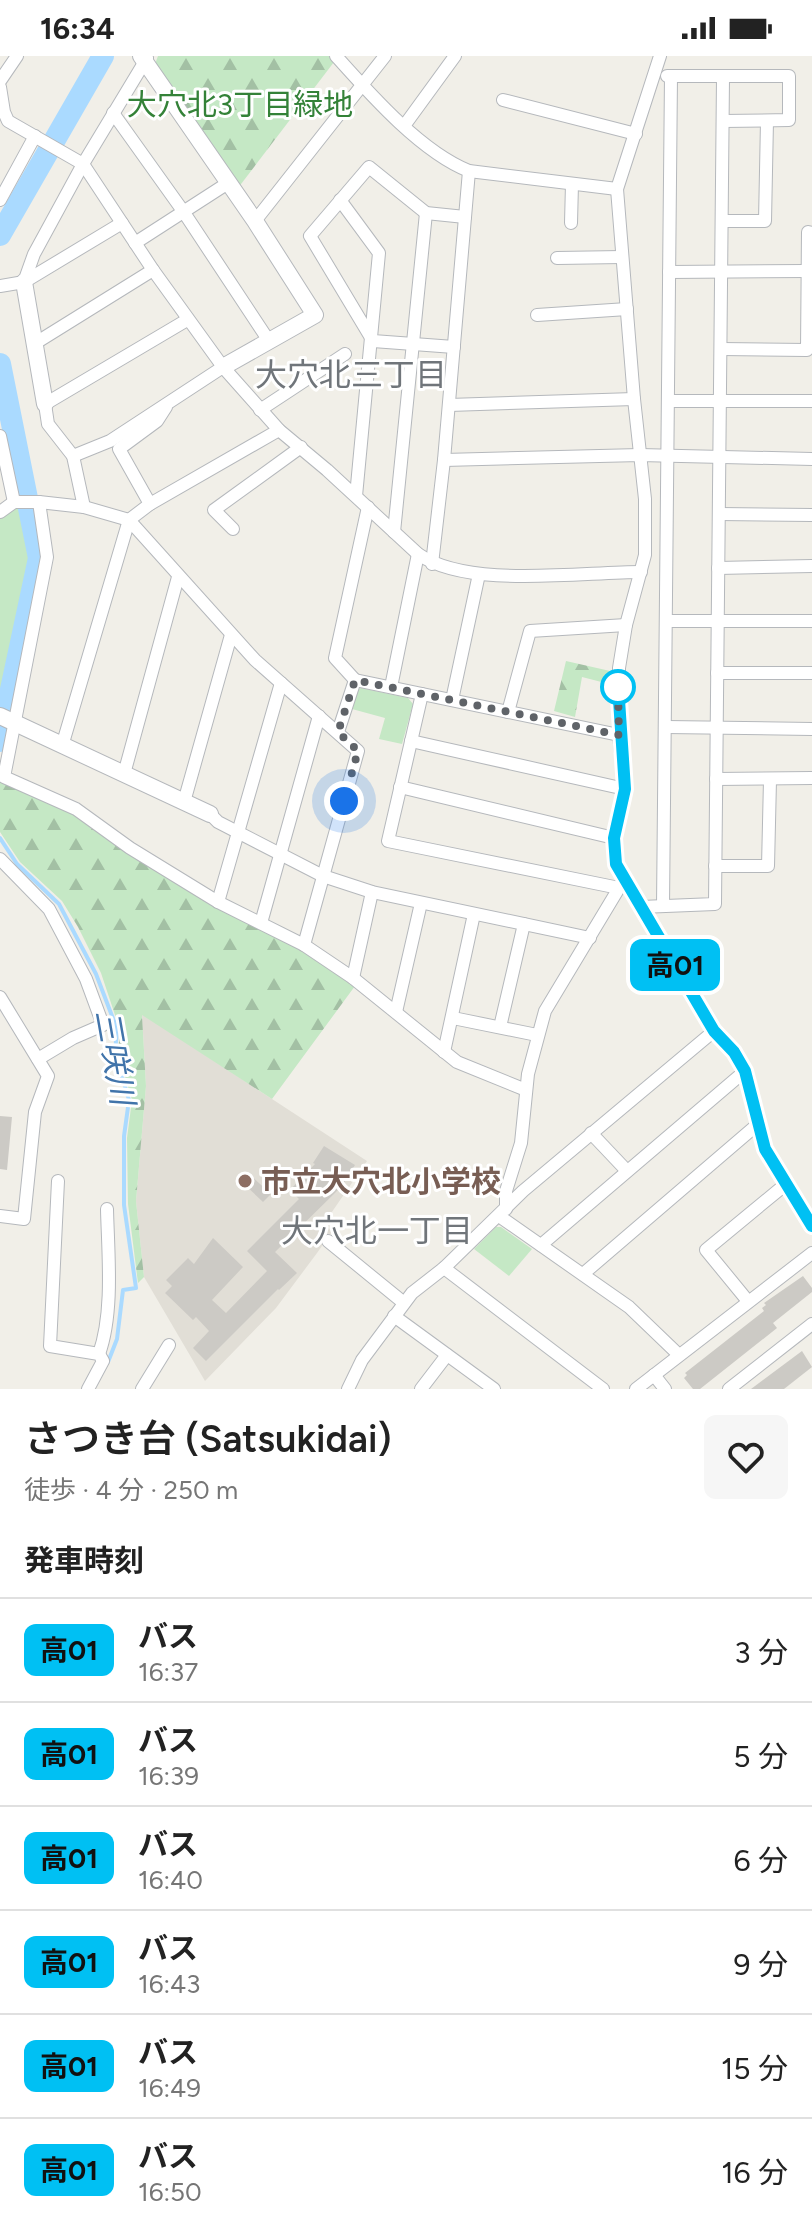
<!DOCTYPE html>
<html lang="ja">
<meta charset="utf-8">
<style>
:root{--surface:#fff;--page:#f6f6f6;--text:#222;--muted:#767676;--line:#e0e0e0}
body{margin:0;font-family:Figtree,"Noto Sans JP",sans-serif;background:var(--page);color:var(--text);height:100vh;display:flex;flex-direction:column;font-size:30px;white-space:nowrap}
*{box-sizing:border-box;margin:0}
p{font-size:26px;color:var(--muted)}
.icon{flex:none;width:44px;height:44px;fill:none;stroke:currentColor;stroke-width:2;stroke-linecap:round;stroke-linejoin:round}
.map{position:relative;height:1333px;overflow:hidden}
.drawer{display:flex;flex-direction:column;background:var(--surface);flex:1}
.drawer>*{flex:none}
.badge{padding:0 16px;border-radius:12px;font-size:28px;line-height:52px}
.you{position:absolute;width:40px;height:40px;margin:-20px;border:6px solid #fff;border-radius:50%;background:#1a73e8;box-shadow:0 0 0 12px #1a73e833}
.map>.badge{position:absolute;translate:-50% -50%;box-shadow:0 0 0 4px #fff}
h2{padding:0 24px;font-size:30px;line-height:72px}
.round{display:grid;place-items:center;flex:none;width:84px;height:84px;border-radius:12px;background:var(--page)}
.headline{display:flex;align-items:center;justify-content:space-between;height:136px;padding:0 24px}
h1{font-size:38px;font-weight:600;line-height:60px}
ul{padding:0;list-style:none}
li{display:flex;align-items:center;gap:24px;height:104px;padding:0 24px;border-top:2px solid var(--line)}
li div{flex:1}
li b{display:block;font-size:30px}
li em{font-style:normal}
li .badge{min-width:88px;font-weight:700;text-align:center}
.status{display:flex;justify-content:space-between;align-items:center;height:56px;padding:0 40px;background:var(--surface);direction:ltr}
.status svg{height:22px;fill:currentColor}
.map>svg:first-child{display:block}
.education{fill:#e1ded6}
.forest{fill:url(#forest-firs)}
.park{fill:#c5e8c5}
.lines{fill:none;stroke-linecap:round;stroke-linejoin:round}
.stream{stroke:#aadaff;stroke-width:4}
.river{stroke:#aadaff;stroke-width:22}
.building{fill:#cccac5}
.minor-casing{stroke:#b5b8bc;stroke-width:14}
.tertiary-casing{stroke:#b5b8bc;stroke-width:18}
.minor{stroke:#fff;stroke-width:12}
.tertiary{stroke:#fff;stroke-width:16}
.line-casing{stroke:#fff;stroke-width:18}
.line{stroke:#00c0f3;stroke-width:12}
.walk{stroke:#5f6368;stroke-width:8;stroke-dasharray:0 14.4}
.stop-dot{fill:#fff;stroke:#00c0f3;stroke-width:4}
.education-dot{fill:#8d6e63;stroke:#fff;stroke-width:3}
.labels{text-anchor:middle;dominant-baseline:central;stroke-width:6;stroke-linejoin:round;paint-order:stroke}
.park-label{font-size:30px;fill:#348238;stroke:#fff}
.education-label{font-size:30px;font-weight:bold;fill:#785e54;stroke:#fff;text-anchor:start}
.neighbourhood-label{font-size:32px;fill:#70757a;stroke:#fff}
.water-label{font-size:32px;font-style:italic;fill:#4174aa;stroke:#fff}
</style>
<div class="status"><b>16:34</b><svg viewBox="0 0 49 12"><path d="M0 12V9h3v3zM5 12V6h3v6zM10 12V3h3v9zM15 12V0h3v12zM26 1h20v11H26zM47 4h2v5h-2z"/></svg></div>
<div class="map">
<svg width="812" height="1333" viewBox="0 0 812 1333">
<defs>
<pattern id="forest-firs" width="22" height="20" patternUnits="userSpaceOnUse" patternTransform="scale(2)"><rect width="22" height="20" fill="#c5e8c5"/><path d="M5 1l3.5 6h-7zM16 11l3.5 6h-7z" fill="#a3c0a4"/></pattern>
</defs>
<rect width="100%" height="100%" fill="#f1efe8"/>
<polygon class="education" points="142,958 367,1105 325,1166 334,1173 317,1197 276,1252 205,1325 144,1221 136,1145 146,1030"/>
<g class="forest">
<polygon points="158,0 329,0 334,6 238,132 155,8"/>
<polygon points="566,605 619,617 617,630 582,621 575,661 554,655"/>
<polygon points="0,723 71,755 302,892 355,930 272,1043 142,959 146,1030 136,1145 144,1221 138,1227 128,1148 127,1082 132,1044 118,997 120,974 101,917 78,871 62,845 20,806 0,776"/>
</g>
<g class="park">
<polygon points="16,451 25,454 35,502 4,654 0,653 0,463"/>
<polygon points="361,632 408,642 413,648 402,688 379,683 385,662 352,653 355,635"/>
<polygon points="496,1171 501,1171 532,1193 509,1220 474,1193"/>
</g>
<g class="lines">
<polyline class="stream" points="0,782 17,808 59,848 96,918 117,973 115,997 129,1044 124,1080 124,1149 136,1232 123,1234 117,1283 108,1306"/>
<g class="river">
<polyline points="0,179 103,0"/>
<polyline points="0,308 39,502 0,685"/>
</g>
</g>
<g class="building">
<polygon points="0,1060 12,1061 7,1114 0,1113"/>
<polygon points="324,1090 355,1109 342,1130 275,1196 297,1217 279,1234 278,1233 206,1305 193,1292 209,1275 196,1261 193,1264 165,1237 172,1230 166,1224 188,1202 194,1208 213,1182 243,1211 212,1244 226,1257 267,1215 247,1195 299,1143 290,1134 315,1108 313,1107"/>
<polygon points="248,1117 271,1138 263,1146 241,1125"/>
<polygon points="803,1220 812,1232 812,1236 773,1267 777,1272 700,1333 693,1333 684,1322 687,1319 685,1317 764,1255 762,1252 766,1249 764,1247"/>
<polygon points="802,1295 812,1311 784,1333 751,1333"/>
</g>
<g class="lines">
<defs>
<g id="minor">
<path d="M336,0C370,38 421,96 469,115L617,133"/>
<polyline points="660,0 617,133 634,343 645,443 645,499 626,569 619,612 619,679 625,733 614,782 616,808 714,975 734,996 745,1015 765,1093 812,1170"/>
<polyline points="667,20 789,20 789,64 723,65"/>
<polyline points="0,25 17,0"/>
<path d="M0,31L4,56L8,65L83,108L153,214L223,311L279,374L327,414L418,498C468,533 579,516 641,516"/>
<polyline points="503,44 636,78"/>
<polyline points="113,57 183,155 269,285"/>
<polyline points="404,70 455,0"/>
<polyline points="0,144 35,80"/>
<polyline points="340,144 379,197 356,440"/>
<polyline points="255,165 385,0"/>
<polyline points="722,165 765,165 767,65"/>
<polyline points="571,167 572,128"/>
<polyline points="135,187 228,127"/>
<polyline points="557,202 622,201"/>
<polyline points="669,216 806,215"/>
<polyline points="24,226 34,198 83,108 147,2"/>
<polyline points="0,230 24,226 122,167"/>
<polyline points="537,259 627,253"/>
<polyline points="34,288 153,214"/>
<polyline points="454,291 373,285 310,180 369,111 426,157 465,161"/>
<polyline points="721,293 807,294 808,176 812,177"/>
<polyline points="669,345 812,345"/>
<polyline points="449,349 634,343"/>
<polyline points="260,354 345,298"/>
<polyline points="0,380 14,446"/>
<polyline points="73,400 110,385 223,311"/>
<polyline points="444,404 640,399 812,403"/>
<polyline points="39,446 47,501 4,721 76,753 130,792 218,846 304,889 353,922 457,1006 526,1034"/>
<polyline points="150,448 119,393 157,365 166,351"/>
<polyline points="84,451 73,400 48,368 45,348 187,264"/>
<polyline points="0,456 14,446 39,446 84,451 129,464 255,604 358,695 304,889"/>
<polyline points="719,458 812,459"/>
<polyline points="233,473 214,454 301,391"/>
<polyline points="394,476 426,157"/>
<polyline points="432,508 444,404 469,115"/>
<polyline points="718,512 812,510"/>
<polyline points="666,565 812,565"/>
<polyline points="717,617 812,617"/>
<polyline points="355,624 335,602 368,451"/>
<polyline points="391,631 418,498"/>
<polyline points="422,638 388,785 619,832"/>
<polyline points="452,644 479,518"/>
<polyline points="508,656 530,575 626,569"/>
<polyline points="666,671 812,673"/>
<polyline points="338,676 355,624 619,679"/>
<polyline points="411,685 625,733"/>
<polyline points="62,690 129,464 150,448 279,374"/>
<polyline points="124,718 178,521"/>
<polyline points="716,723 812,722"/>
<polyline points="400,731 614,782"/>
<polyline points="184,746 231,579"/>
<polyline points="210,758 218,766 323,820 372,836 590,882"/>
<polyline points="0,803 49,853 86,923 103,969 73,982 38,1003"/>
<polyline points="715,810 768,810 770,724"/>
<polyline points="218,846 281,627"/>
<polyline points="663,850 671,20"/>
<polyline points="641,851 715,848 723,22"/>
<polyline points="261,867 319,660"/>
<polyline points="353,922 372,836"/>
<polyline points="0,941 48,1020 35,1056 24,1163 0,1160"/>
<polyline points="396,956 421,847"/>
<polyline points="453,962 537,979"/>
<polyline points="500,971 524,868"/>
<polyline points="444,996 474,858"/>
<polyline points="591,1077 627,1115"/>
<polyline points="58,1125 50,1290 99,1298 103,1305 88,1333"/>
<polyline points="506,1153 506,1135 521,1087 528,1018 545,955 622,827"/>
<polyline points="499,1160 629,1251 679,1299"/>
<polyline points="328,1185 404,1247"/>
<polyline points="541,1189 745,1015"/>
<polyline points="444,1212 603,1333"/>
<polyline points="583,1218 758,1068"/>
<polyline points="747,1244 706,1194 786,1128"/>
<polyline points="394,1260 494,1333"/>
<path d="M99,1298C114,1256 108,1197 107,1153"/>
<polyline points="654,1319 665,1333"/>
<polyline points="142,1333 169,1289"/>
<polyline points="348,1333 362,1304 412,1237 444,1212 523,1135 714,975"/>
<polyline points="421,1333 447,1299"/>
<polyline points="636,1333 812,1197"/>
<polyline points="729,1333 812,1268"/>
</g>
<g id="tertiary">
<polyline points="141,0 255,165 315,259 223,311"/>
<polyline points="24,226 45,348"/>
<polyline points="0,660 210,758"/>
</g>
</defs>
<use href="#minor" class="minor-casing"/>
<use href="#tertiary" class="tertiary-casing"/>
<use href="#minor" class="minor"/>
<use href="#tertiary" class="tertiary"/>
</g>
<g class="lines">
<defs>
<polyline id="line" points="618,629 625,733 614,782 616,808 714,975 734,996 745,1015 765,1093 812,1170"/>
</defs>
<use href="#line" class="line-casing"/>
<use href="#line" class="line"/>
<polyline class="walk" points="344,745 358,695 338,676 355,624 619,679 618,631"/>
</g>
<circle class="stop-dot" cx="618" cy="631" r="16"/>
<circle class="education-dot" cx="245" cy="1125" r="8"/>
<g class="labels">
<g class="park-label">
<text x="240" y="48">大穴北3丁目緑地</text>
</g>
<g class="education-label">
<text x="261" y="1125">市立大穴北小学校</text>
</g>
<g class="neighbourhood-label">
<text x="351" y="319">大穴北三丁目</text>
<text x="377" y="1175">大穴北一丁目</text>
</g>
<g class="water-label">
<text transform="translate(115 1001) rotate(80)">三咲川</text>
</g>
</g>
</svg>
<div class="you" style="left:344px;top:745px"></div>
<b class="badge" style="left:675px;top:909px;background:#00c0f3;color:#111">高01</b>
</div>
<section class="drawer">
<div class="headline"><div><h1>さつき台 (Satsukidai)</h1><p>徒歩 · 4 分 · 250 m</p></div><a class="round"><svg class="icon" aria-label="heart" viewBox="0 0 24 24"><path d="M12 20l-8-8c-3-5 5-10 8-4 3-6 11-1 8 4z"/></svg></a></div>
<h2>発車時刻</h2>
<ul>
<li><span class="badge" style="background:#00c0f3;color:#111">高01</span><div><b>バス</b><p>16:37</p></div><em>3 分</em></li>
<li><span class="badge" style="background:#00c0f3;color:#111">高01</span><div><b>バス</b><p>16:39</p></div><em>5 分</em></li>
<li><span class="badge" style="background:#00c0f3;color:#111">高01</span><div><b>バス</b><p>16:40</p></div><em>6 分</em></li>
<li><span class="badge" style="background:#00c0f3;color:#111">高01</span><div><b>バス</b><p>16:43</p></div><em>9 分</em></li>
<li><span class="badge" style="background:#00c0f3;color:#111">高01</span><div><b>バス</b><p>16:49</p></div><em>15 分</em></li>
<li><span class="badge" style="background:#00c0f3;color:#111">高01</span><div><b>バス</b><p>16:50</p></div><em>16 分</em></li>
</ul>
</section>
